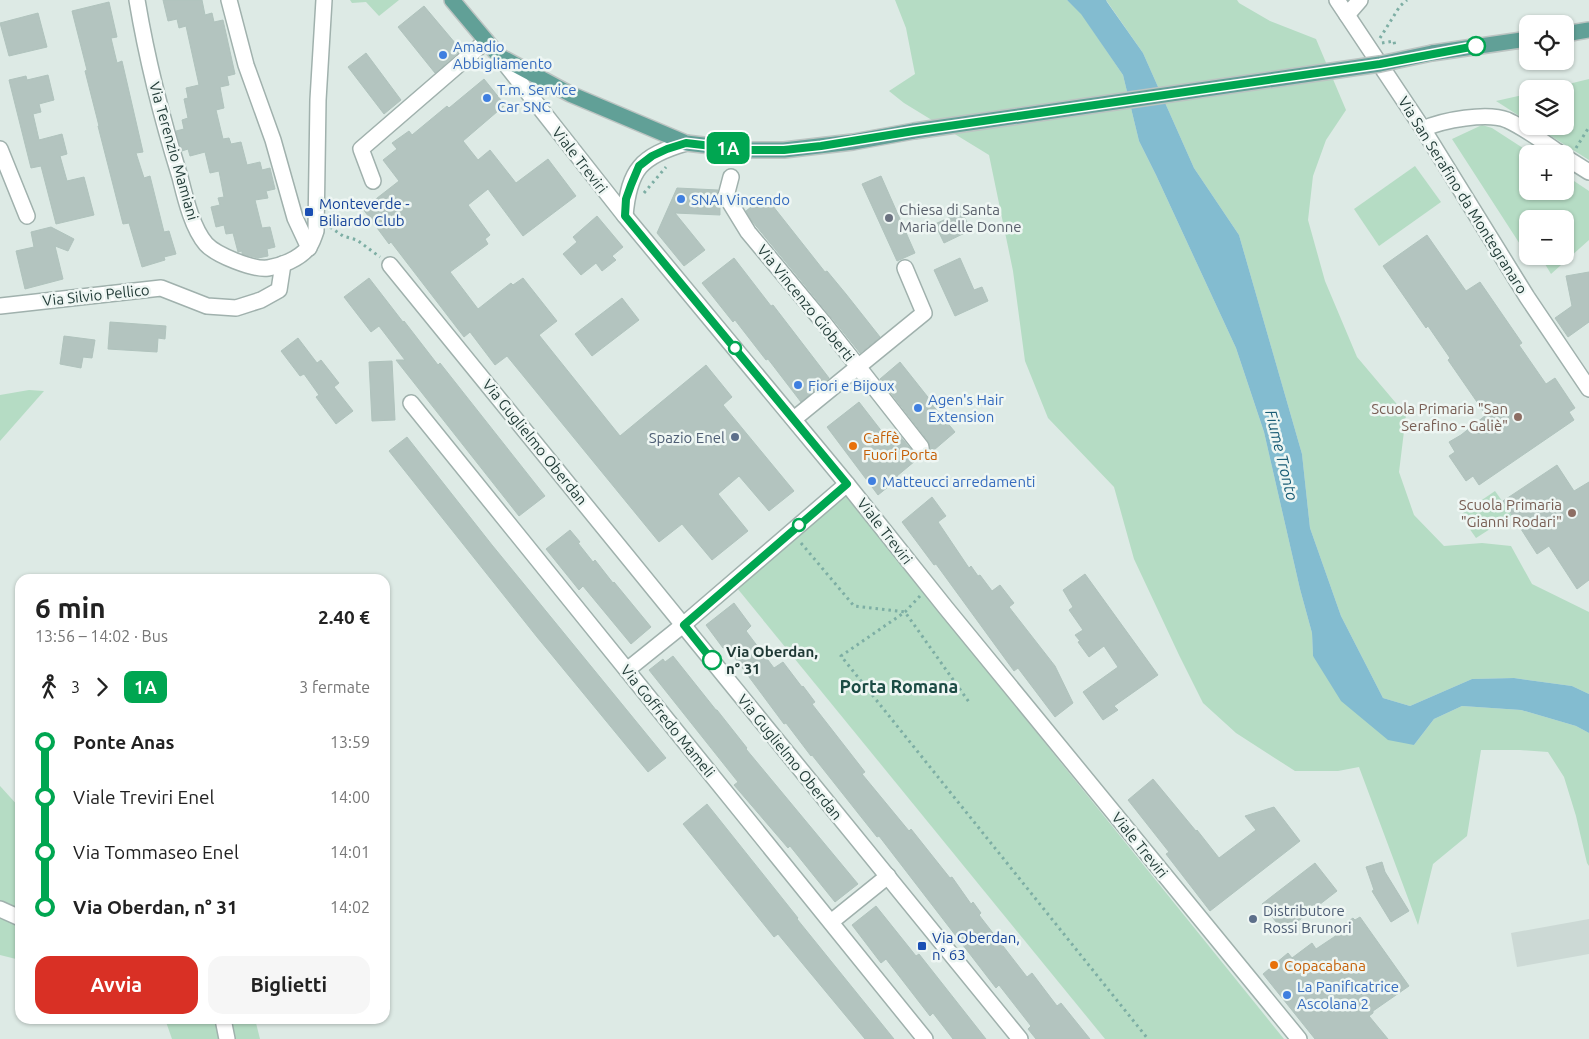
<!DOCTYPE html>
<html lang="it">
<meta charset="utf-8">
<style>
:root{--surface:#fff;--page:#f6f6f6;--text:#222;--muted:#767676;--accent:#d93025}
body{margin:0;font-family:Ubuntu,sans-serif;background:var(--page);color:var(--text);height:100vh;display:flex;flex-direction:column;font-size:19px;white-space:nowrap}
*{box-sizing:border-box;margin:0}
p{font-size:16px;color:var(--muted)}
.icon{flex:none;width:28px;height:28px;fill:none;stroke:currentColor;stroke-width:2;stroke-linecap:round;stroke-linejoin:round}
.map{position:relative;flex:1;overflow:hidden}
.details{position:absolute;left:15px;top:574px;width:375px;height:450px;display:flex;flex-direction:column;background:var(--surface);border-radius:15px;box-shadow:0 1px 4px #0004}
.details>*{flex:none}
.badge{padding:0 10px;border-radius:8px;font-size:18px;line-height:32px}
.buttons{position:absolute;left:1519px;top:15px;display:grid;gap:10px}
.buttons a{display:grid;place-items:center;width:55px;height:55px;border-radius:10px;background:var(--surface);box-shadow:0 1px 4px #0004;font-size:25px}
.map>.badge{position:absolute;translate:-50% -50%;box-shadow:0 0 0 2px #fff}
.legs{display:flex;align-items:center;gap:8px;height:55px;padding:0 20px;font-size:16px}
.legs p{margin-inline-start:auto}
.summary{display:flex;align-items:center;justify-content:space-between;height:85px;padding:0 20px}
h1{font-size:28px;font-weight:700;line-height:38px}
.primary-button{display:flex;gap:10px;margin-top:auto;padding:10px 20px}
.primary-button a{flex:1;height:58px;border-radius:15px;background:var(--accent);color:#fff;font-size:20px;font-weight:700;line-height:58px;text-align:center}
.primary-button a+a{background:var(--page);color:var(--text)}
ul{padding:0 20px;list-style:none}
li{display:flex;align-items:center;gap:18px;height:55px;font-size:19px}
li i{display:grid;place-items:center;width:8px;height:100%;margin:0 6px;background:currentColor}
li i::after{content:'';width:12px;height:12px;margin:-6px;border:4px solid;border-radius:50%;background:var(--surface)}
li p{margin-inline-start:auto}
li:first-child i{background:linear-gradient(#0000 50%,currentColor 0)}
li:last-child i{background:linear-gradient(currentColor 50%,#0000 0)}
.map>svg:first-child{display:block}
.built{fill:#ccd9d5}
.green{fill:#b5dcc4}
.water{fill:#83bcd0}
.building{fill:#b3c4bf;stroke:#b0c3bd}
.lines{fill:none;stroke-linecap:round;stroke-linejoin:round}
.minor-casing{stroke:#a0b1ad;stroke-width:18}
.major-casing{stroke:#bcc4c2;stroke-width:18}
.path{stroke:#7daea4;stroke-width:3;stroke-dasharray:2.5 4;stroke-linecap:butt}
.minor{stroke:#fff;stroke-width:15}
.major{stroke:#61a097;stroke-width:15}
.major-bridge-casing{stroke:#bcc4c2;stroke-width:18;stroke-linecap:butt}
.major-bridge{stroke:#61a097;stroke-width:15}
.line-1-casing{stroke:#fff;stroke-width:11}
.line-1{stroke:#00a651;stroke-width:8}
.stop-1-dot{fill:#fff;stroke:#00a651;stroke-width:2.5}
.shop-dot{fill:#3f7fe0;stroke:#eef6f3;stroke-width:2}
.transit-dot{fill:#1a4fb4;stroke:#eef6f3;stroke-width:2}
.worship-dot{fill:#6b7280;stroke:#eef6f3;stroke-width:2}
.education-dot{fill:#8d6e63;stroke:#eef6f3;stroke-width:2}
.service-dot{fill:#5c6f8a;stroke:#eef6f3;stroke-width:2}
.food-dot{fill:#e8710a;stroke:#eef6f3;stroke-width:2}
.labels{text-anchor:middle;dominant-baseline:central;stroke-width:5;stroke-linejoin:round;paint-order:stroke}
.shop-label{font-size:15px;fill:#366cbe;stroke:#eef6f3;text-anchor:start}
.street-label{font-size:15px;fill:#1f3935;stroke:#eef6f3}
.transit-label{font-size:15px;fill:#164399;stroke:#eef6f3;text-anchor:start}
.worship-label{font-size:15px;fill:#5b616d;stroke:#eef6f3;text-anchor:start}
.education-label{font-size:15px;fill:#785e54;stroke:#eef6f3;text-anchor:end}
.service-label{font-size:15px;fill:#4e5e75;stroke:#eef6f3;text-anchor:end}
.food-label{font-size:15px;fill:#c56008;stroke:#eef6f3;text-anchor:start}
.stop-label{font-size:15px;font-weight:bold;fill:#1f3935;stroke:#eef6f3;text-anchor:start}
.water-label{font-size:16px;font-style:italic;fill:#195c75;stroke:#eef6f3}
.quarter-label{font-size:18px;font-weight:bold;fill:#1b4b44;stroke:#eef6f3}
</style>
<div class="map">
<svg width="1589" height="1039" viewBox="0 0 1589 1039">
<rect width="100%" height="100%" fill="#ddeae5"/>
<polygon class="built" points="1589,919 1589,954 1517,967 1511,933"/>
<g class="green">
<polygon points="350,0 399,0 379,16 366,2 352,3"/>
<polygon points="895,0 1067,0 1081,13 1123,75 1139,141 1156,175 1236,348 1264,432 1300,589 1312,633 1313,656 1414,745 1434,719 1462,706 1521,710 1576,726 1589,733 1589,866 1587,863 1576,816 1564,777 1548,752 1520,750 1481,750 1467,836 1433,864 1418,925 1359,767 1338,771 1295,771 1236,733 1203,703 1179,655 1134,559 1114,487 1048,418 1025,361 1013,271 989,155 904,103 889,91 915,74 906,28"/>
<polygon points="1106,0 1237,0 1239,3 1270,21 1316,39 1346,110 1326,140 1313,176 1308,220 1325,281 1357,357 1406,415 1399,472 1414,515 1444,546 1482,543 1511,546 1532,584 1589,612 1589,694 1572,686 1514,678 1472,679 1410,706 1383,698 1341,616 1310,528 1302,454 1239,235 1194,168 1143,53"/>
<polygon points="1589,79 1589,160 1535,126 1565,126 1565,89 1548,89"/>
<polygon points="1527,94 1527,121 1496,101"/>
<polygon points="1482,125 1492,128 1532,154 1528,154 1528,191 1565,191 1565,175 1589,191 1589,240 1551,274 1542,259 1533,263 1529,256 1565,256 1565,219 1528,219 1527,255 1452,139"/>
<polygon points="1415,166 1441,202 1379,246 1354,209"/>
<polygon points="29,390 44,391 0,441 0,395"/>
<polygon points="1495,491 1512,515 1476,538 1460,515"/>
<polygon points="844,494 1284,1039 1105,1039 737,588"/>
<polygon points="0,786 20,808 20,960 0,955"/>
<polygon points="165,1019 255,1019 260,1039 172,1039"/>
</g>
<polygon class="water" points="1067,0 1106,0 1107,2 1143,53 1194,168 1239,235 1302,454 1310,528 1341,616 1383,698 1410,706 1472,679 1514,678 1572,686 1589,694 1589,733 1576,726 1521,710 1462,706 1434,719 1414,745 1388,740 1341,701 1313,656 1312,633 1300,589 1264,432 1236,348 1156,175 1139,141 1123,75 1081,14"/>
<g class="building">
<polygon points="163,0 202,0 205,15 212,13 214,22 223,20 235,74 227,76 229,85 220,87 224,108 216,110 223,139 229,138 231,144 241,142 247,165 260,162 262,170 270,168 275,189 266,191 268,198 255,200 262,228 270,227 275,247 267,249 268,256 258,258 242,254 242,251 238,252 233,233 226,234 224,225 216,227 211,207 220,205 218,198 224,197 219,171 210,173 205,152 190,156 188,149 182,151 176,131 184,129 182,120 188,118 184,99 188,98 186,88 199,85 186,26 179,28 177,19 168,21"/>
<polygon points="109,2 117,37 111,38 117,63 122,61 143,152 136,153 144,178 150,176 164,232 169,231 176,254 164,257 165,260 142,267 129,223 123,224 98,126 99,126 85,71 87,70 72,11"/>
<polygon points="424,6 461,50 435,73 398,27"/>
<polygon points="38,13 47,47 9,56 0,23"/>
<polygon points="366,53 401,100 384,114 348,67"/>
<polygon points="48,75 54,100 39,104 41,112 33,114 39,140 62,134 67,154 60,156 67,181 84,177 94,215 56,224 41,166 31,168 9,80 26,76 27,80"/>
<polygon points="484,79 505,105 463,141 478,160 490,150 516,183 548,159 576,196 523,236 488,189 468,205 490,235 485,239 488,244 450,272 478,309 511,283 513,285 523,278 557,321 539,335 620,436 706,365 732,397 723,405 794,491 769,511 739,476 718,494 748,531 712,560 682,524 659,542 507,356 495,365 470,332 464,337 391,242 389,244 363,209 399,181 383,160 397,149 392,143 409,131 412,135 447,106 449,108"/>
<polygon points="881,176 915,253 897,261 862,184"/>
<polygon points="677,188 718,190 717,198 720,204 720,215 675,213 705,250 684,266 657,233"/>
<polygon points="765,196 825,272 827,271 846,294 880,337 860,353 836,323 752,221 746,211"/>
<polygon points="962,212 971,230 944,243 935,224"/>
<polygon points="597,216 623,247 612,256 616,260 602,271 596,263 581,275 563,254 577,242 573,237"/>
<polygon points="51,227 74,239 68,251 55,246 63,279 25,289 16,251 34,247 31,232"/>
<polygon points="1427,235 1466,291 1480,282 1522,343 1519,345 1546,384 1555,378 1575,408 1569,412 1574,420 1479,485 1473,476 1466,481 1449,456 1455,452 1449,442 1461,435 1486,415 1448,360 1450,358 1428,326 1426,328 1383,266"/>
<polygon points="734,258 771,306 773,305 829,378 801,402 768,359 766,360 735,320 733,322 702,283"/>
<polygon points="960,258 974,290 982,287 988,301 955,316 934,270"/>
<polygon points="1589,272 1589,322 1568,337 1555,318 1572,306 1566,276"/>
<polygon points="369,278 403,322 404,321 438,365 440,363 545,496 519,516 396,360 405,360 379,326 371,332 344,297"/>
<polygon points="622,298 639,320 592,356 575,334"/>
<polygon points="110,322 166,326 165,339 158,338 157,352 108,349"/>
<polygon points="64,336 95,340 92,358 83,357 81,368 60,364"/>
<polygon points="298,338 317,363 321,360 339,383 334,387 353,411 336,424 316,397 319,395 304,374 300,376 281,351"/>
<polygon points="392,361 395,420 372,421 369,362"/>
<polygon points="900,362 931,401 930,402 955,432 934,450 932,448 930,450 928,441 880,379"/>
<polygon points="859,402 890,442 899,435 914,453 921,456 897,476 899,478 878,495 827,427"/>
<polygon points="407,437 492,545 666,758 648,772 537,637 389,451"/>
<polygon points="1557,465 1574,491 1589,482 1589,580 1577,589 1549,546 1537,554 1503,501"/>
<polygon points="932,497 946,516 938,522 969,568 971,566 978,576 980,575 992,591 1000,585 1014,603 1009,607 1055,666 1073,703 1055,717 1018,668 1014,671 936,564 934,565 902,522"/>
<polygon points="570,530 580,542 578,543 593,562 595,560 613,583 614,582 651,627 631,644 583,586 579,590 546,549"/>
<polygon points="1085,574 1158,675 1114,706 1118,710 1103,720 1083,692 1118,667 1104,646 1089,657 1078,642 1080,641 1075,635 1083,630 1069,610 1073,607 1063,590"/>
<polygon points="734,603 751,626 746,631 774,668 783,662 802,687 803,686 815,702 812,704 865,772 862,774 909,831 911,829 950,878 952,877 971,904 973,902 981,913 979,915 1027,977 1032,973 1057,1006 1061,1003 1090,1039 1036,1039 1028,1029 1031,1026 999,985 996,988 879,836 877,837 812,755 811,756 786,723 784,724 726,646 723,648 706,625"/>
<polygon points="673,656 716,710 717,710 747,748 746,749 858,884 835,902 790,846 788,848 734,785 738,782 649,670 663,659 665,662"/>
<polygon points="1153,779 1196,831 1197,830 1219,858 1256,830 1245,816 1274,807 1300,841 1210,911 1166,854 1169,852 1128,800"/>
<polygon points="707,804 798,918 797,919 894,1039 865,1039 778,934 774,937 683,824"/>
<polygon points="1382,862 1385,872 1409,911 1391,922 1372,891 1374,890 1366,867"/>
<polygon points="1315,863 1337,891 1284,932 1262,904"/>
<polygon points="876,906 916,956 919,954 986,1039 953,1039 933,1013 930,1016 886,959 881,963 852,925"/>
<polygon points="1360,917 1409,986 1373,1011 1373,1013 1369,1016 1388,1039 1315,1039 1263,974 1288,953 1292,958 1312,943 1316,949 1337,935 1334,931 1353,918 1355,920"/>
</g>
<g class="lines">
<defs>
<g id="minor">
<path d="M137,0C147,60 162,119 180,177C185,197 192,228 206,244C216,255 253,270 268,268C281,266 299,259 308,248C312,244 314,236 316,231L318,100L324,0"/>
<polyline points="229,0 246,65 273,140 295,218 309,248"/>
<polyline points="1337,0 1423,129 1527,297 1589,389"/>
<polyline points="1347,15 1360,0"/>
<polyline points="499,56 625,216 847,484 946,608 1299,1039"/>
<path d="M1423,129C1443,120 1487,112 1507,120C1525,128 1545,143 1561,154"/>
<polyline points="0,149 27,216"/>
<polyline points="1565,157 1589,172"/>
<polyline points="731,177 726,196 748,232 823,322 921,447"/>
<polyline points="373,181 361,149 486,41"/>
<path d="M625,216C629,169 641,156 686,143"/>
<polyline points="390,265 1020,1039"/>
<polyline points="0,306 161,288 207,306 236,308 261,300 279,290 283,264"/>
<polyline points="411,403 925,1039"/>
<polyline points="794,419 924,313 905,268"/>
<polyline points="627,670 683,625 847,484"/>
<polyline points="0,909 20,918"/>
<polyline points="831,922 888,876"/>
<polyline points="223,1019 227,1039"/>
</g>
<g id="major">
<polyline points="452,0 499,56 570,94 686,143 746,150 784,150 853,142 914,131"/>
<polyline points="1565,34 1589,30"/>
<polyline points="1432,53 1528,39"/>
</g>
</defs>
<use href="#minor" class="minor-casing"/>
<use href="#major" class="major-casing"/>
<g class="path">
<polyline points="1380,38 1400,6 1407,0"/>
<polyline points="1382,43 1394,41 1395,47"/>
<polyline points="1576,148 1589,127"/>
<polyline points="644,193 666,167"/>
<polyline points="330,227 343,236 357,240 380,257"/>
<polyline points="801,543 854,606 905,612 969,702"/>
<polyline points="920,596 905,612 841,656 1148,1039"/>
</g>
<use href="#minor" class="minor"/>
<use href="#major" class="major"/>
<defs>
<polyline id="major-bridge" points="914,131 1380,64 1432,53"/>
</defs>
<use href="#major-bridge" class="major-bridge-casing"/>
<use href="#major-bridge" class="major-bridge"/>
</g>
<g class="lines">
<defs>
<polyline id="line-1" points="712,660 684,625 847,484 625,216 626,199 631,185 639,166 652,156 667,149 686,143 746,150 784,150 821,146 914,131 1380,64 1476,46"/>
</defs>
<use href="#line-1" class="line-1-casing"/>
<use href="#line-1" class="line-1"/>
</g>
<g class="stop-1-dot">
<circle cx="1476" cy="46" r="9"/>
<circle cx="735" cy="348" r="6"/>
<circle cx="799" cy="525" r="6"/>
<circle cx="712" cy="660" r="9"/>
</g>
<g class="shop-dot">
<circle cx="443" cy="55" r="5"/>
<circle cx="487" cy="98" r="5"/>
<circle cx="681" cy="199" r="5"/>
<circle cx="798" cy="385" r="5"/>
<circle cx="918" cy="408" r="5"/>
<circle cx="872" cy="481" r="5"/>
<circle cx="1287" cy="995" r="5"/>
</g>
<g class="transit-dot">
<rect x="304" y="207" width="10" height="10" rx="2.5"/>
<rect x="917" y="941" width="10" height="10" rx="2.5"/>
</g>
<circle class="worship-dot" cx="889" cy="218" r="5"/>
<g class="education-dot">
<circle cx="1518" cy="417" r="5"/>
<circle cx="1572" cy="513" r="5"/>
</g>
<g class="service-dot">
<circle cx="735" cy="437" r="5"/>
<circle cx="1253" cy="919" r="5"/>
</g>
<g class="food-dot">
<circle cx="853" cy="446" r="5"/>
<circle cx="1274" cy="965" r="5"/>
</g>
<g class="labels">
<g class="shop-label">
<text x="453" y="46">Amadio<tspan x="453" dy="17">Abbigliamento</tspan></text>
<text x="497" y="89">T.m. Service<tspan x="497" dy="17">Car SNC</tspan></text>
<text x="691" y="199">SNAI Vincendo</text>
<text x="808" y="385">Fiori e Bijoux</text>
<text x="928" y="399">Agen's Hair<tspan x="928" dy="17">Extension</tspan></text>
<text x="882" y="481">Matteucci arredamenti</text>
<text x="1297" y="986">La Panificatrice<tspan x="1297" dy="17">Ascolana 2</tspan></text>
</g>
<g class="street-label">
<text transform="translate(174 151) rotate(74)">Via Terenzio Mamiani</text>
<text transform="translate(580 160) rotate(52)">Viale Treviri</text>
<text transform="translate(1463 195) rotate(58)">Via San Serafino da Montegranaro</text>
<text transform="translate(96 295) rotate(-6)">Via Silvio Pellico</text>
<text transform="translate(806 303) rotate(51)">Via Vincenzo Gioberti</text>
<text transform="translate(535 442) rotate(51)">Via Guglielmo Oberdan</text>
<text transform="translate(885 531) rotate(52)">Viale Treviri</text>
<text transform="translate(668 721) rotate(51)">Via Goffredo Mameli</text>
<text transform="translate(790 757) rotate(51)">Via Guglielmo Oberdan</text>
<text transform="translate(1140 845) rotate(51)">Viale Treviri</text>
</g>
<g class="transit-label">
<text x="319" y="203">Monteverde -<tspan x="319" dy="17">Biliardo Club</tspan></text>
<text x="932" y="937">Via Oberdan,<tspan x="932" dy="17">n° 63</tspan></text>
</g>
<g class="worship-label">
<text x="899" y="209">Chiesa di Santa<tspan x="899" dy="17">Maria delle Donne</tspan></text>
</g>
<g class="education-label">
<text x="1508" y="408">Scuola Primaria "San<tspan x="1508" dy="17">Serafino - Galiè"</tspan></text>
<text x="1562" y="504">Scuola Primaria<tspan x="1562" dy="17">"Gianni Rodari"</tspan></text>
</g>
<g class="service-label">
<text x="725" y="437">Spazio Enel</text>
<text x="1263" y="910" text-anchor="start">Distributore<tspan x="1263" dy="17">Rossi Brunori</tspan></text>
</g>
<g class="food-label">
<text x="863" y="437">Caffè<tspan x="863" dy="17">Fuori Porta</tspan></text>
<text x="1284" y="965">Copacabana</text>
</g>
<g class="stop-label">
<text x="726" y="651">Via Oberdan,<tspan x="726" dy="17">n° 31</tspan></text>
</g>
<g class="water-label">
<text transform="translate(1282 455) rotate(76)">Fiume Tronto</text>
</g>
<g class="quarter-label">
<text x="899" y="686">Porta Romana</text>
</g>
</g>
</svg>
<div class="buttons">
<a><svg class="icon" aria-label="locate" viewBox="0 0 24 24"><circle cx="12" cy="12" r="6"/><path d="M12 2v4M12 18v4M2 12h4M18 12h4"/></svg></a>
<a><svg class="icon" aria-label="layers" viewBox="0 0 24 24"><path d="M12 4l9 5-9 5-9-5zM3 14l9 5 9-5"/></svg></a>
<a>+</a>
<a>−</a>
</div>
<b class="badge" style="left:728px;top:148px;background:#00a651;color:#fff">1A</b>
<section class="details">
<div class="summary"><div><h1>6 min</h1><p>13:56 – 14:02 · Bus</p></div><b>2.40 €</b></div>
<div class="legs"><svg class="icon" aria-label="walk" viewBox="0 0 24 24"><circle cx="13" cy="4" r="2"/><path d="M13 8l-2 6 4 7M11 14l-3 7M7 12l3-4h3l4 4"/></svg>3<svg class="icon" aria-label="forward" viewBox="0 0 24 24"><path d="M9 5l7 7-7 7"/></svg><b class="badge" style="background:#00a651;color:#fff">1A</b><p>3 fermate</p></div>
<ul>
<li><i style="color:#00a651"></i><b>Ponte Anas</b><p>13:59</p></li>
<li><i style="color:#00a651"></i><span>Viale Treviri Enel</span><p>14:00</p></li>
<li><i style="color:#00a651"></i><span>Via Tommaseo Enel</span><p>14:01</p></li>
<li><i style="color:#00a651"></i><b>Via Oberdan, n° 31</b><p>14:02</p></li>
</ul>
<div class="primary-button"><a>Avvia</a><a>Biglietti</a></div>
</section>
</div>
